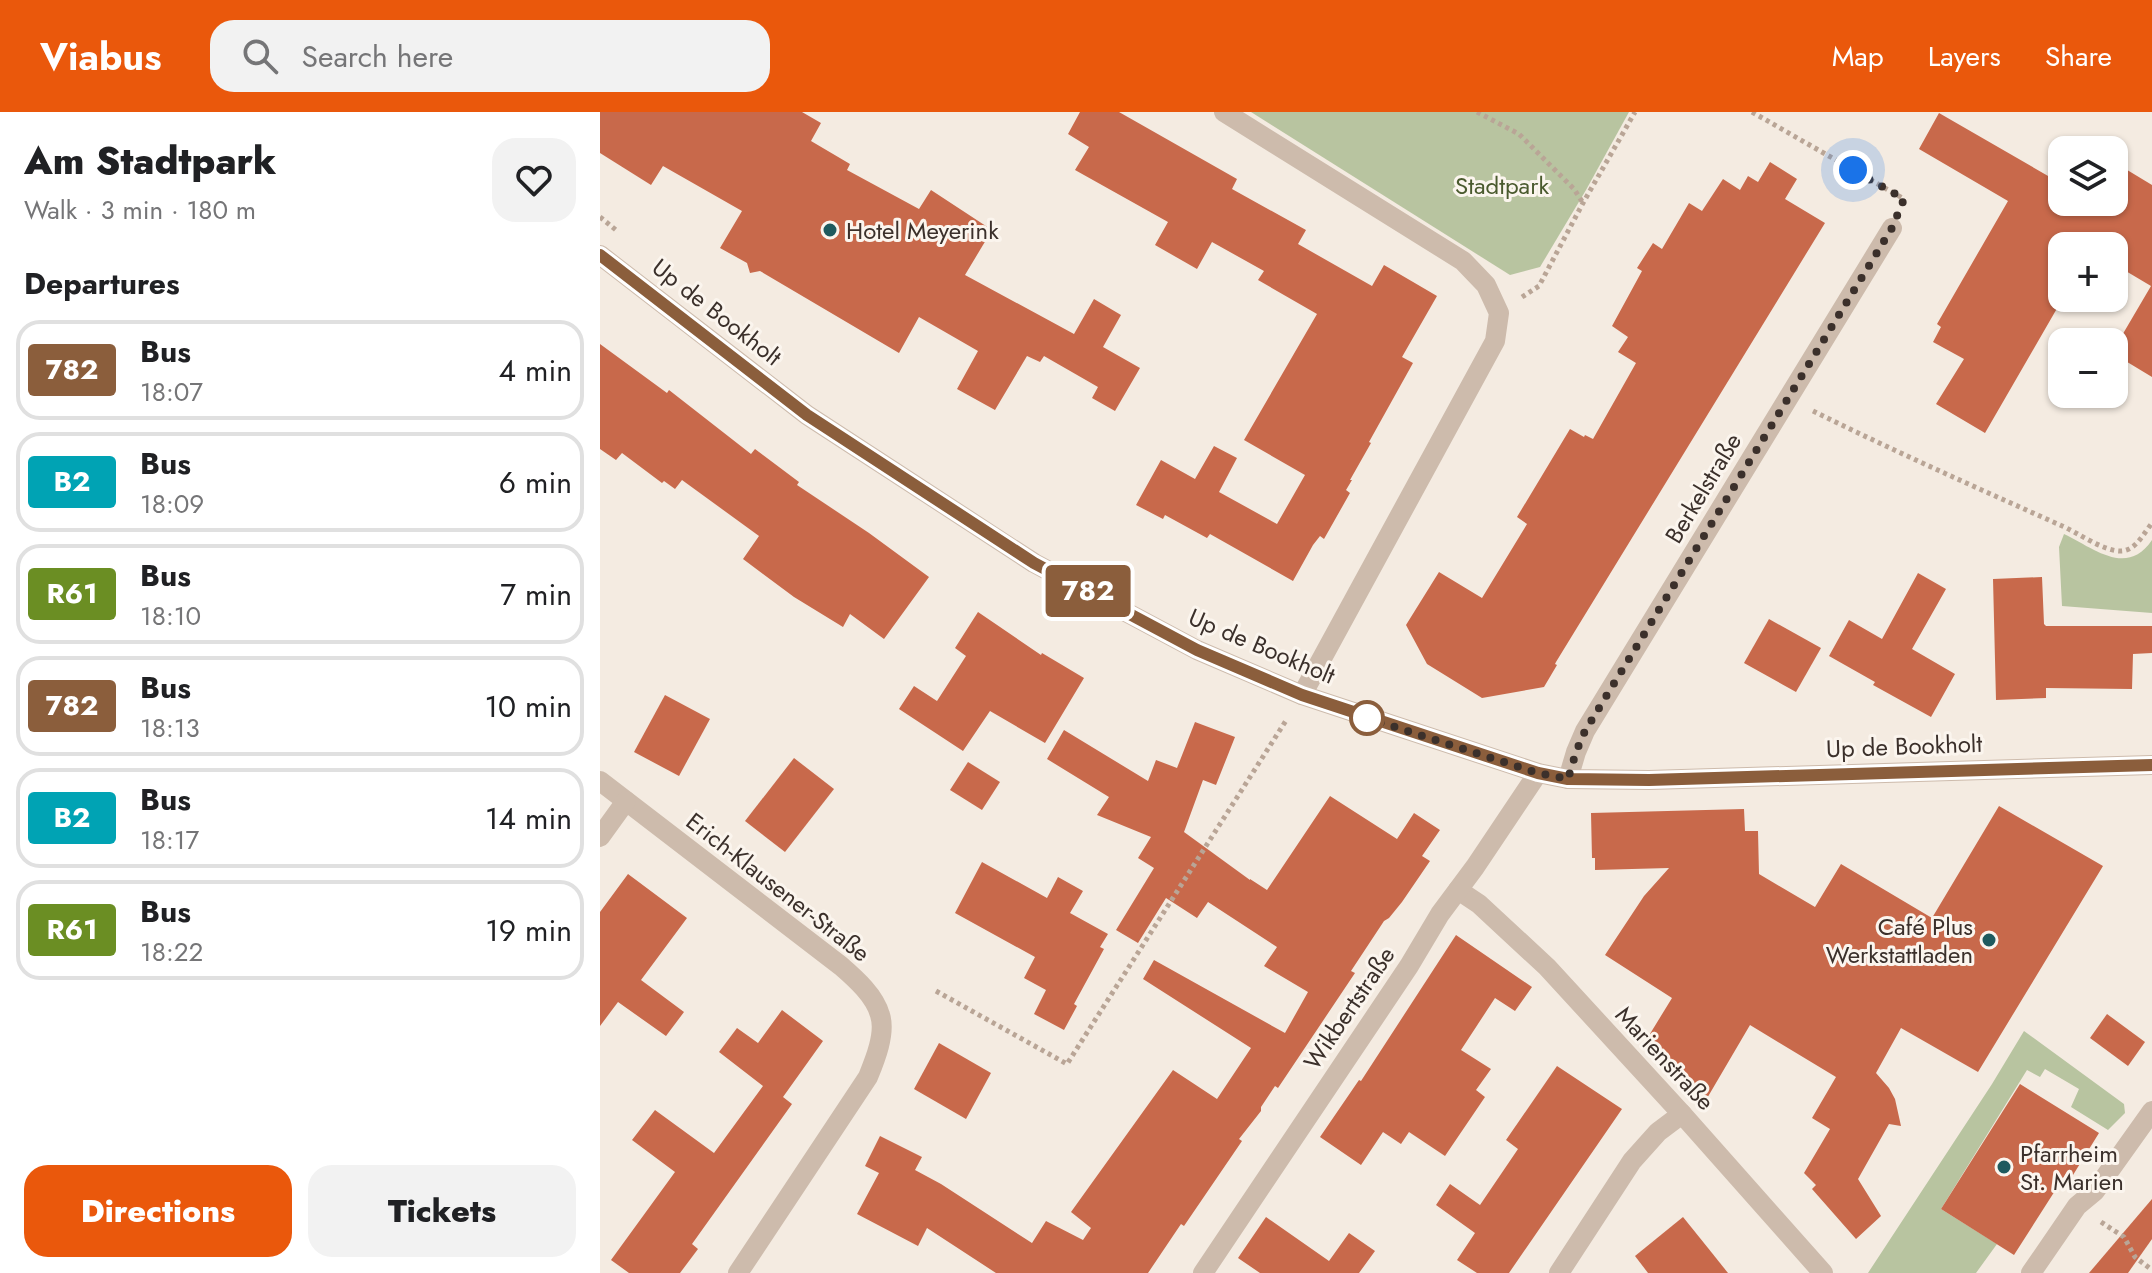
<!DOCTYPE html>
<meta charset="utf-8">
<style>
:root{--surface:#fff;--page:#f2f2f2;--text:#202124;--muted:#757577;--line:#e0e0e0;--accent:#ea580c}
body{margin:0;font-family:Jost,sans-serif;background:var(--page);color:var(--text);height:100vh;display:flex;flex-direction:column;font-size:30px;white-space:nowrap}
*{box-sizing:border-box;margin:0}
p{font-size:26px;color:var(--muted)}
.icon{flex:none;width:44px;height:44px;fill:none;stroke:currentColor;stroke-width:2;stroke-linecap:round;stroke-linejoin:round}
.map{position:relative;flex:1;overflow:hidden}
.details{display:flex;flex-direction:column;background:var(--surface);width:600px}
.details>*{flex:none}
.badge{padding:0 16px;border-radius:6px;font-size:28px;line-height:52px}
.tools{position:absolute;left:1448px;top:24px;display:grid;gap:16px}
.tools a{display:grid;place-items:center;width:80px;height:80px;border-radius:16px;background:var(--surface);box-shadow:0 2px 6px #0004;font-size:40px}
.you{position:absolute;width:40px;height:40px;margin:-20px;border:6px solid #fff;border-radius:50%;background:#1a73e8;box-shadow:0 0 0 12px #1a73e833}
.map>.badge{position:absolute;translate:-50% -50%;box-shadow:0 0 0 4px #fff}
h2{padding:0 24px;font-size:30px;line-height:72px}
.round{display:grid;place-items:center;flex:none;width:84px;height:84px;border-radius:24px;background:var(--page)}
.overview{display:flex;align-items:center;justify-content:space-between;height:136px;padding:0 24px}
h1{font-size:38px;font-weight:800;line-height:60px}
.cta{display:flex;gap:16px;margin-top:auto;padding:16px 24px}
.cta a{flex:1;height:92px;border-radius:24px;background:var(--accent);color:#fff;font-size:32px;font-weight:800;line-height:92px;text-align:center}
.cta a+a{background:var(--page);color:var(--text)}
ul{padding:0;list-style:none}
li{display:flex;align-items:center;gap:24px;height:100px;margin:0 16px 12px;padding:0 8px;border:4px solid var(--line);border-radius:24px}
li div{flex:1}
li b{display:block;font-size:30px}
li em{font-style:normal}
li .badge{min-width:88px;font-weight:700;text-align:center}
header{display:flex;align-items:center;gap:48px;box-sizing:border-box;height:112px;padding:0 40px;background:var(--accent);color:#fff}
header strong{font-size:38px}
nav{display:flex;gap:44px;margin-inline-start:auto;font-size:28px}
.search{width:560px;height:72px;background:var(--page);display:flex;align-items:center;gap:20px;box-sizing:border-box;padding:0 28px;border-radius:24px;color:var(--muted);font-size:30px}
main{display:flex;flex:1;min-height:0}
.map>svg:first-child{display:block}
.green{fill:#b8c4a0}
.building{fill:#c8694b}
.lines{fill:none;stroke-linecap:round;stroke-linejoin:round}
.path{stroke:#b9a596;stroke-width:5;stroke-dasharray:4 4;stroke-linecap:butt}
.minor{stroke:#cdbbac;stroke-width:20}
.tertiary{stroke:#cdbbac;stroke-width:20}
.line-casing{stroke:#fff;stroke-width:18}
.line{stroke:#8b5e3c;stroke-width:12}
.walk{stroke:#3b302b;stroke-width:8;stroke-dasharray:0 14.4}
.poi-dot{fill:#1f5a5e;stroke:#fbf5ee;stroke-width:3}
.stop-dot{fill:#fff;stroke:#8b5e3c;stroke-width:4}
.labels{text-anchor:middle;dominant-baseline:central;stroke-width:6;stroke-linejoin:round;paint-order:stroke}
.park-label{font-size:24px;fill:#4a5a2e;stroke:#fbf5ee}
.poi-label{font-size:24px;fill:#3b302b;stroke:#fbf5ee;text-anchor:start}
.street-label{font-size:24px;fill:#3b302b;stroke:#fbf5ee}
</style>
<header>
<strong>Viabus</strong>
<div class="search"><svg class="icon" aria-label="search" viewBox="0 0 24 24"><circle cx="10" cy="10" r="6"/><path d="M15 15l6 6"/></svg>Search here</div>
<nav><a>Map</a><a>Layers</a><a>Share</a></nav>
</header>
<main>
<section class="details">
<div class="overview"><div><h1>Am Stadtpark</h1><p>Walk · 3 min · 180 m</p></div><a class="round"><svg class="icon" aria-label="heart" viewBox="0 0 24 24"><path d="M12 20l-8-8c-3-5 5-10 8-4 3-6 11-1 8 4z"/></svg></a></div>
<h2>Departures</h2>
<ul>
<li><span class="badge" style="background:#8b5e3c;color:#fff">782</span><div><b>Bus</b><p>18:07</p></div><em>4 min</em></li>
<li><span class="badge" style="background:#00a3b4;color:#fff">B2</span><div><b>Bus</b><p>18:09</p></div><em>6 min</em></li>
<li><span class="badge" style="background:#6b8e23;color:#fff">R61</span><div><b>Bus</b><p>18:10</p></div><em>7 min</em></li>
<li><span class="badge" style="background:#8b5e3c;color:#fff">782</span><div><b>Bus</b><p>18:13</p></div><em>10 min</em></li>
<li><span class="badge" style="background:#00a3b4;color:#fff">B2</span><div><b>Bus</b><p>18:17</p></div><em>14 min</em></li>
<li><span class="badge" style="background:#6b8e23;color:#fff">R61</span><div><b>Bus</b><p>18:22</p></div><em>19 min</em></li>
</ul>
<div class="cta"><a>Directions</a><a>Tickets</a></div>
</section>
<div class="map">
<svg width="1552" height="1161" viewBox="0 0 1552 1161">
<rect width="100%" height="100%" fill="#f4ebe1"/>
<g class="green">
<polygon points="651,0 1029,0 986,78 940,155 910,163"/>
<path d="M1464,422C1495,437 1527,465 1552,428V501L1462,494L1459,435Z"/>
<polygon points="1424,919 1524,992 1525,1001 1508,1018 1471,995 1479,977 1445,957 1440,965 1427,958 1341,1097 1397,1132 1376,1161 1268,1161 1392,972"/>
</g>
<g class="building">
<polygon points="0,0 202,0 221,11 211,29 250,52 247,58 319,97 331,78 392,118 365,163 474,222 494,187 521,203 503,235 540,256 515,299 492,286 498,275 444,244 440,250 427,244 395,298 357,277 378,239 319,205 299,241 160,159 150,161 147,151 120,136 142,99 63,54 51,73 0,41"/>
<polygon points="480,0 519,0 637,67 632,77 706,118 698,132 772,174 784,153 837,184 802,245 813,251 769,330 771,331 750,368 752,368 746,378 750,381 724,427 720,424 713,433 693,469 610,422 607,426 565,403 563,407 536,393 561,348 595,367 614,334 637,346 619,380 677,412 705,363 644,328 717,202 658,168 664,159 612,130 597,157 555,133 568,110 475,58 489,35 468,22"/>
<polygon points="1339,1 1462,72 1462,90 1514,90 1514,50 1552,73 1552,265 1514,242 1514,237 1551,174 1514,152 1514,134 1462,134 1463,186 1385,321 1336,292 1364,247 1333,230 1341,215 1337,212 1408,89 1319,37"/>
<polygon points="1170,50 1197,67 1185,87 1225,111 956,550 955,552 957,553 944,575 882,586 827,552 806,513 839,460 882,486 927,412 917,405 970,317 984,325 985,323 993,327 1036,251 1018,240 1028,225 1012,214 1042,159 1037,156 1053,131 1062,137 1089,91 1102,99 1123,67 1140,78 1148,64 1158,70"/>
<polygon points="0,232 67,281 69,278 151,342 155,337 199,370 197,373 269,421 329,465 284,527 250,502 243,515 194,485 143,447 159,424 82,368 75,377 64,369 62,371 22,341 16,348 0,337"/>
<polygon points="1318,461 1346,477 1312,537 1355,562 1331,605 1273,573 1275,570 1229,544 1249,508 1282,527"/>
<polygon points="1442,465 1444,512 1446,514 1552,514 1552,541 1533,542 1532,577 1446,576 1446,586 1396,588 1393,467"/>
<polygon points="378,500 441,543 442,541 484,566 445,631 390,599 363,639 299,597 314,574 337,589 366,544 355,536"/>
<polygon points="1169,507 1221,536 1196,580 1144,551"/>
<polygon points="65,583 110,607 79,664 34,640"/>
<polygon points="595,610 635,625 616,673 603,668 584,720 650,768 650,767 667,778 730,684 797,727 814,701 840,718 822,744 830,749 802,790 789,806 784,809 751,859 755,861 678,976 675,974 661,995 661,999 639,1027 642,1029 584,1114 581,1112 548,1161 396,1161 327,1116 318,1134 257,1102 279,1061 265,1054 280,1024 322,1045 315,1058 341,1072 432,1131 446,1109 483,1128 491,1116 471,1100 573,958 617,987 651,936 543,867 554,848 685,921 708,880 664,854 677,835 608,790 597,806 566,786 538,831 516,818 554,756 538,746 551,725 497,703 509,685 447,647 464,618 548,669 556,648 577,656"/>
<polygon points="194,646 234,677 185,740 145,709"/>
<polygon points="368,650 400,670 382,698 350,678"/>
<polygon points="1399,694 1503,754 1378,960 1301,916 1276,961 1289,976 1295,987 1301,1014 1289,1012 1258,1067 1281,1104 1256,1127 1212,1077 1216,1073 1204,1061 1230,1017 1212,1006 1236,965 1150,913 1106,988 1045,930 1072,886 1005,843 1044,784 1069,756 995,758 995,746 992,746 991,701 1144,697 1145,719 1158,719 1159,762 1215,795 1241,752 1332,806"/>
<polygon points="382,750 447,786 458,765 483,779 470,801 508,822 500,835 504,837 474,892 477,894 464,918 434,902 446,878 424,866 435,845 355,801"/>
<polygon points="28,762 87,806 41,868 84,900 66,924 18,890 0,914 0,800"/>
<polygon points="856,823 932,875 915,899 895,886 861,938 891,957 876,978 885,985 845,1044 809,1020 801,1032 783,1020 761,1053 720,1025 759,968 761,969"/>
<polygon points="182,898 223,929 183,985 192,992 92,1132 98,1137 80,1161 29,1161 11,1148 75,1060 32,1028 55,998 114,1041 163,974 119,940 137,916 158,931"/>
<polygon points="1507,902 1545,930 1528,954 1490,926"/>
<polygon points="339,931 391,961 366,1007 314,977"/>
<polygon points="957,954 1022,997 909,1161 877,1161 857,1148 875,1121 836,1093 850,1072 880,1093 918,1037 906,1028"/>
<polygon points="1420,972 1499,1021 1473,1063 1467,1060 1414,1143 1341,1097"/>
<polygon points="1552,1087 1552,1127 1528,1161 1489,1161"/>
<polygon points="666,1105 729,1149 749,1121 775,1139 759,1161 660,1161 638,1146"/>
<polygon points="1083,1105 1108,1136 1128,1161 1048,1161 1035,1144"/>
</g>
<g class="lines">
<g class="path">
<polyline points="877,0 919,22 974,77 983,91"/>
<polyline points="1152,0 1304,87 1302,91"/>
<polyline points="0,105 16,118"/>
<polyline points="922,185 939,174 983,91 1035,0"/>
<path d="M1213,299C1294,339 1377,376 1460,413C1477,420 1504,440 1522,439C1536,438 1544,421 1552,411"/>
<polyline points="336,879 467,952 687,607"/>
<polyline points="1501,1110 1524,1125 1535,1145 1552,1158"/>
</g>
<g class="minor">
<polyline points="624,0 863,149 886,173 899,201 895,229 702,583"/>
<polyline points="968,667 976,640 985,619 1292,116"/>
<path d="M0,669L241,854C256,867 275,884 280,903C286,921 275,948 268,965L138,1161"/>
<polyline points="0,725 26,689"/>
<polyline points="858,778 879,792 947,855 1082,1002 1223,1161"/>
<polyline points="603,1161 809,854 840,802 875,755 938,661"/>
<polyline points="959,1161 1032,1049 1058,1020 1082,1002"/>
<polyline points="1431,1161 1477,1094 1495,1079 1552,999"/>
</g>
<polyline class="tertiary" points="0,143 207,303 434,451 597,538 702,583 938,661 968,667 1049,668 1552,653"/>
</g>
<g class="lines">
<defs>
<polyline id="line" points="0,143 207,303 434,451 597,538 702,583 938,661 968,667 1049,668 1552,653"/>
</defs>
<use href="#line" class="line-casing"/>
<use href="#line" class="line"/>
<polyline class="walk" points="767,606 938,661 968,667 976,640 985,619 1292,116 1304,87 1253,58"/>
</g>
<g class="poi-dot">
<circle cx="230" cy="118" r="8"/>
<circle cx="1389" cy="828" r="8"/>
<circle cx="1404" cy="1055" r="8"/>
</g>
<circle class="stop-dot" cx="767" cy="606" r="16"/>
<g class="labels">
<g class="park-label">
<text x="902" y="73">Stadtpark</text>
</g>
<g class="poi-label">
<text x="246" y="118">Hotel Meyerink</text>
<text x="1373" y="814" text-anchor="end">Café Plus<tspan x="1373" dy="28">Werkstattladen</tspan></text>
<text x="1420" y="1041">Pfarrheim<tspan x="1420" dy="28">St. Marien</tspan></text>
</g>
<g class="street-label">
<text transform="translate(117 200) rotate(38)">Up de Bookholt</text>
<text transform="translate(1103 376) rotate(-59)">Berkelstraße</text>
<text transform="translate(662 534) rotate(23)">Up de Bookholt</text>
<text transform="translate(1304 634) rotate(-2)">Up de Bookholt</text>
<text transform="translate(178 775) rotate(38)">Erich-Klausener-Straße</text>
<text transform="translate(749 896) rotate(-56)">Wikbertstraße</text>
<text transform="translate(1065 946) rotate(47)">Marienstraße</text>
</g>
</g>
</svg>
<div class="tools">
<a><svg class="icon" aria-label="layers" viewBox="0 0 24 24"><path d="M12 4l9 5-9 5-9-5zM3 14l9 5 9-5"/></svg></a>
<a>+</a>
<a>−</a>
</div>
<div class="you" style="left:1253px;top:58px"></div>
<b class="badge" style="left:488px;top:479px;background:#8b5e3c;color:#fff">782</b>
</div>
</main>
